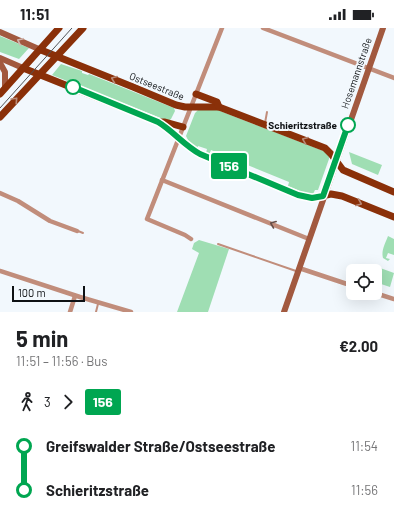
<!DOCTYPE html>
<meta charset="utf-8">
<style>
:root{--surface:#fff;--page:#f6f6f6;--text:#202124;--muted:#757577}
body{margin:0;font-family:Barlow,sans-serif;background:var(--page);color:var(--text);height:100vh;display:flex;flex-direction:column;font-size:15px;white-space:nowrap}
*{box-sizing:border-box;margin:0}
p{font-size:13px;color:var(--muted)}
.icon{flex:none;width:22px;height:22px;fill:none;stroke:currentColor;stroke-width:2;stroke-linecap:round;stroke-linejoin:round}
.map{position:relative;height:284px;overflow:hidden}
.details{display:flex;flex-direction:column;background:var(--surface);flex:1}
.details>*{flex:none}
.badge{padding:0 8px;border-radius:3px;font-size:14px;line-height:26px}
.fabs{position:absolute;left:346px;top:236px;display:grid;gap:8px}
.fabs a{display:grid;place-items:center;width:36px;height:36px;border-radius:6px;background:var(--surface);box-shadow:0 4px 16px #0002;font-size:20px}
.scale{position:absolute;left:12px;bottom:10px;width:73px;box-sizing:border-box;padding-left:4px;border:2px solid #0e1114;border-top:0;font-size:11px;line-height:14px;white-space:nowrap;color:#0e1114;-webkit-text-stroke:3px #f2f8fd;paint-order:stroke}
.map>.badge{position:absolute;translate:-50% -50%;box-shadow:0 0 0 2px #fff}
.legs{display:flex;align-items:center;gap:6px;height:44px;padding:0 16px;font-size:13px}
.legs p{margin-inline-start:auto}
.overview{display:flex;align-items:center;justify-content:space-between;height:68px;padding:0 16px}
h1{font-size:22px;font-weight:700;line-height:30px}
ul{padding:0 16px;list-style:none}
li{display:flex;align-items:center;gap:14px;height:44px;font-size:15px}
li i{display:grid;place-items:center;width:6px;height:100%;margin:0 5px;background:currentColor}
li i::after{content:'';width:10px;height:10px;margin:-5px;border:3px solid;border-radius:50%;background:var(--surface)}
li p{margin-inline-start:auto}
li:first-child i{background:linear-gradient(#0000 50%,currentColor 0)}
li:last-child i{background:linear-gradient(currentColor 50%,#0000 0)}
.status{display:flex;justify-content:space-between;align-items:center;height:28px;padding:0 20px;background:var(--surface);direction:ltr}
.status svg{height:11px;fill:currentColor}
.map>svg:first-child{display:block}
.green{fill:#9fdeb3}
.lines{fill:none;stroke-linecap:round;stroke-linejoin:round}
.lane{stroke:#c18d7b;stroke-width:2}
.street{stroke:#c18d7b;stroke-width:4.5}
.secondary{stroke:#a2593f;stroke-width:6}
.primary{stroke:#8a3009;stroke-width:7}
.tram{stroke:#515559;stroke-width:1}
.oneway{stroke:#d2b8b1}
.oneway2{stroke:#b98a77}
.oneway3{stroke:#684f48}
.line-1-casing{stroke:#fff;stroke-width:9}
.line-1{stroke:#00a651;stroke-width:6}
.stop-1-dot{fill:#fff;stroke:#00a651;stroke-width:2}
.labels{text-anchor:middle;dominant-baseline:central;stroke-width:4;stroke-linejoin:round;paint-order:stroke}
.street-label{font-size:10px;fill:#0e1114;stroke:#f2f8fd}
.stop-label{font-size:10px;font-weight:bold;fill:#0e1114;stroke:#f2f8fd;text-anchor:end}
</style>
<div class="status"><b>11:51</b><svg viewBox="0 0 49 12"><path d="M0 12V9h3v3zM5 12V6h3v6zM10 12V3h3v9zM15 12V0h3v12zM26 1h20v11H26zM47 4h2v5h-2z"/></svg></div>
<div class="map">
<svg width="394" height="284" viewBox="0 0 394 284">
<rect width="100%" height="100%" fill="#f2f8fd"/>
<g class="green">
<polygon points="0,8 29,20 19,31 0,24"/>
<polygon points="61,36 82,43 82,45 88,47 89,46 174,80 175,83 171,91 168,93 52,47"/>
<polygon points="215,81 326,124 329,127 329,131 318,162 315,162 313,166 302,164 288,158 289,154 211,122 209,127 206,125 207,121 198,118 197,121 189,114 186,108 195,85 198,82"/>
<polygon points="349,124 382,137 378,147 352,136"/>
<path d="M388,208L394,211V227L388,225L386,230L390,231L388,233L383,230C381,223 385,216 388,208Z"/>
<polygon points="199,212 229,221 208,284 177,284 199,225 192,221 194,215"/>
<polygon points="372,237 394,245 390,259 375,254 375,243 370,243"/>
</g>
<g class="lines">
<g class="lane">
<polyline points="265,95 267,84"/>
<polyline points="78,203 83,205"/>
<polyline points="218,216 296,243"/>
<polyline points="96,284 98,276"/>
</g>
<g class="street">
<polyline points="263,0 394,50"/>
<polyline points="162,152 309,211"/>
<polyline points="0,165 18,173 50,193 77,203"/>
<polyline points="191,211 185,207 147,191 222,0"/>
<polyline points="299,240 353,258"/>
<polyline points="0,243 80,269 131,284"/>
<polyline points="375,265 394,271"/>
<polyline points="70,284 75,268"/>
</g>
<g class="secondary">
<polyline points="0,4 41,22"/>
<polyline points="0,30 23,40"/>
<polyline points="0,35 5,44 5,60"/>
<polyline points="284,284 383,0"/>
</g>
<g class="primary">
<polyline points="41,22 133,59 176,77 185,79 219,79 325,120 331,126 343,142 394,164"/>
<path d="M23,40L158,94C173,103 184,117 200,126L297,167L312,170L331,166L342,168L394,189"/>
<polyline points="0,66 59,0"/>
<polyline points="196,66 217,74 219,79"/>
<polyline points="0,89 83,0"/>
<polyline points="160,94 165,94 183,99"/>
</g>
<polyline class="tram" points="0,80 72,0"/>
</g>
<defs><path id="oneway-chevron" d="M-2-3.5L2.5 0L-2 3.5" fill="none" stroke-width="1.6" stroke-linecap="round" stroke-linejoin="round"/></defs>
<use class="oneway" href="#oneway-chevron" transform="translate(20 13) rotate(-155)"/>
<g class="oneway2">
<use href="#oneway-chevron" transform="translate(114 51) rotate(-158)"/>
<use href="#oneway-chevron" transform="translate(15 72) rotate(-47)"/>
<use href="#oneway-chevron" transform="translate(305 112) rotate(-158)"/>
<use href="#oneway-chevron" transform="translate(359 175) rotate(23)"/>
</g>
<use class="oneway3" href="#oneway-chevron" transform="translate(273 196) rotate(-158)"/>
<g class="lines">
<defs>
<path id="line-1" d="M73,59L158,94C173,103 184,117 200,126L298,167L312,170L323,168L348,97"/>
</defs>
<use href="#line-1" class="line-1-casing"/>
<use href="#line-1" class="line-1"/>
</g>
<g class="stop-1-dot">
<circle cx="73" cy="59" r="7"/>
<circle cx="348" cy="97" r="7"/>
</g>
<g class="labels">
<g class="street-label">
<text transform="translate(356 45) rotate(-71)">Hosemannstraße</text>
<text transform="translate(157 58) rotate(22)">Ostseestraße</text>
</g>
<g class="stop-label">
<text x="337" y="97">Schieritzstraße</text>
</g>
</g>
</svg>
<div class="fabs">
<a><svg class="icon" aria-label="locate" viewBox="0 0 24 24"><circle cx="12" cy="12" r="6"/><path d="M12 2v4M12 18v4M2 12h4M18 12h4"/></svg></a>
</div>
<div class="scale">100 m</div>
<b class="badge" style="left:229px;top:138px;background:#00a651;color:#fff">156</b>
</div>
<section class="details">
<div class="overview"><div><h1>5 min</h1><p>11:51 – 11:56 · Bus</p></div><b>€2.00</b></div>
<div class="legs"><svg class="icon" aria-label="walk" viewBox="0 0 24 24"><circle cx="13" cy="4" r="2"/><path d="M13 8l-2 6 4 7M11 14l-3 7M7 12l3-4h3l4 4"/></svg>3<svg class="icon" aria-label="forward" viewBox="0 0 24 24"><path d="M9 5l7 7-7 7"/></svg><b class="badge" style="background:#00a651;color:#fff">156</b></div>
<ul>
<li><i style="color:#00a651"></i><b>Greifswalder Straße/Ostseestraße</b><p>11:54</p></li>
<li><i style="color:#00a651"></i><b>Schieritzstraße</b><p>11:56</p></li>
</ul>
</section>
